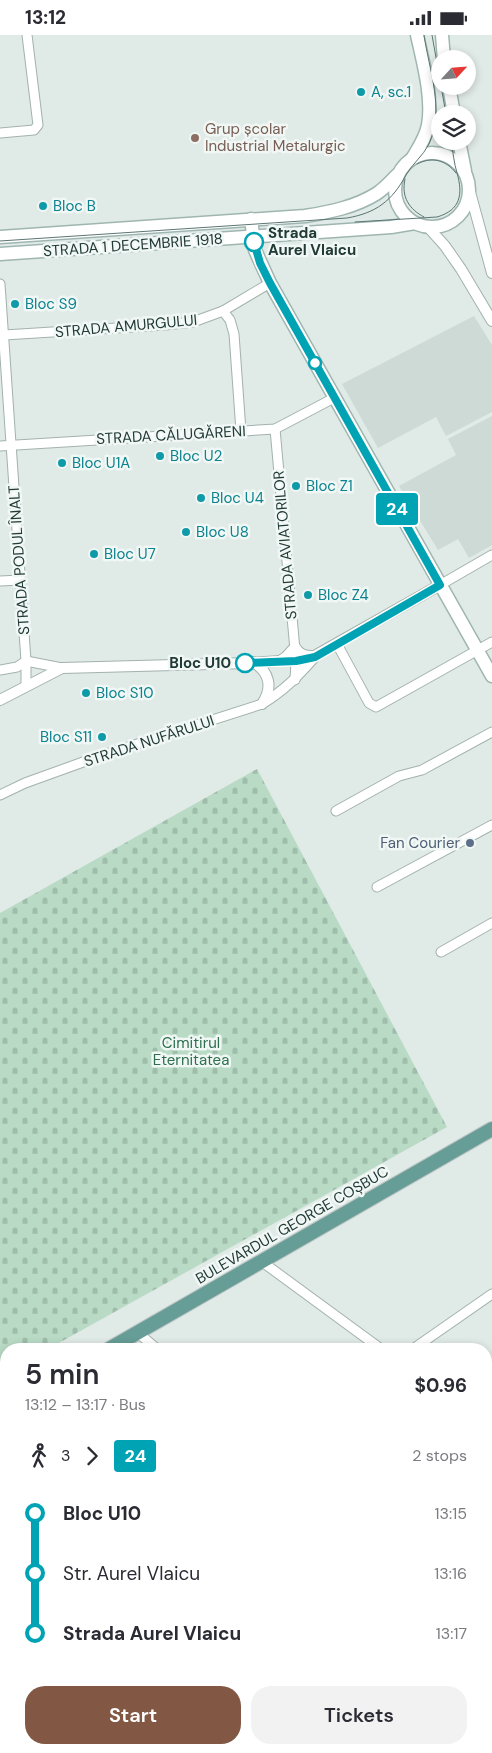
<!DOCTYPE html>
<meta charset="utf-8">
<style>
:root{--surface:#fff;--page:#f2f2f3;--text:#2b2b33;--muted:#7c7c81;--accent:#825845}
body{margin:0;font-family:"DM Sans",sans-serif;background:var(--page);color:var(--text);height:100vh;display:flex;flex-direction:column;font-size:19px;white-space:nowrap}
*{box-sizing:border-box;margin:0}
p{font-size:16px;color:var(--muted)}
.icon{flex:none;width:28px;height:28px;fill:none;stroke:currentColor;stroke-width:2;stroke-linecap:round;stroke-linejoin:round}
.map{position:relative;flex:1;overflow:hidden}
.details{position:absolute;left:0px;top:1308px;width:492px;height:411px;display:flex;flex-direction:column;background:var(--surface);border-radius:20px 20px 0 0;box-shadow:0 2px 8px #0003}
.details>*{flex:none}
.badge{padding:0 10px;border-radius:4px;font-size:18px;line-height:32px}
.needle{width:32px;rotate:64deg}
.buttons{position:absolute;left:431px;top:15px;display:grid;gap:10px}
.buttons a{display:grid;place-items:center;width:45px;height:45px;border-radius:50%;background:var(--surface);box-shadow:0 2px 8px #0003;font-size:25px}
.map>.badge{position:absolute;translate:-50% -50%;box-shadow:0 0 0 2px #fff}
.legs{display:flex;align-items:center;gap:8px;height:55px;padding:0 25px;font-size:16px}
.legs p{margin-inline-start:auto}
.head{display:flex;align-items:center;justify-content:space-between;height:85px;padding:0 25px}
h1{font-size:28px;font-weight:600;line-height:38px}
.action{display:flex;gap:10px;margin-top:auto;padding:10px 25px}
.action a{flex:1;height:58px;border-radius:20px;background:var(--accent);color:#fff;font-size:20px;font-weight:600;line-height:58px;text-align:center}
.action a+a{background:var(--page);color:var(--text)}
ul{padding:0 25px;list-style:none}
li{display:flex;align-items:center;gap:18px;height:60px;font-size:19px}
li i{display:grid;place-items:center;width:8px;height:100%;margin:0 6px;background:currentColor}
li i::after{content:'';width:12px;height:12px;margin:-6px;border:4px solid;border-radius:50%;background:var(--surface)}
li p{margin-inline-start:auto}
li:first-child i{background:linear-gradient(#0000 50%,currentColor 0)}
li:last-child i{background:linear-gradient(currentColor 50%,#0000 0)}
.status{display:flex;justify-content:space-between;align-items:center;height:35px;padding:0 25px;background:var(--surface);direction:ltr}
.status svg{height:14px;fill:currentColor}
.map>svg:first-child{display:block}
.built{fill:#cedad6}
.cemetery{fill:url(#cemetery-stones)}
.park{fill:#b9dbc6}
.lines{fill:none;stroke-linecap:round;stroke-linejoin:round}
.minor-casing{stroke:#a3b2ae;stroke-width:11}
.tertiary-casing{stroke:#a3b2ae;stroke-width:12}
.secondary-casing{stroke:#9fb6b0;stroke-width:15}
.primary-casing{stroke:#bcc4c3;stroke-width:16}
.minor{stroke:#fff;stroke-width:9}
.tertiary{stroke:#fff;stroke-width:10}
.secondary{stroke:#fff;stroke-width:12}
.primary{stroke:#669e97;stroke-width:14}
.tram{stroke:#5b7672;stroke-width:1}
.line-1-casing{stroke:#fff;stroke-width:11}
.line-1{stroke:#00a3b4;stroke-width:8}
.culture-dot{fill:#0f9aa8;stroke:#f0f7f4;stroke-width:2}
.education-dot{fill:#8d6e63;stroke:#f0f7f4;stroke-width:2}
.stop-1-dot{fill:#fff;stroke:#00a3b4;stroke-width:2.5}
.service-dot{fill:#5c6f8a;stroke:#f0f7f4;stroke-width:2}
.labels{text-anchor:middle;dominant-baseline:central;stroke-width:5;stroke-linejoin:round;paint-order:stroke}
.culture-label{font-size:15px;fill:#0d838f;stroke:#f0f7f4;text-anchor:start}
.education-label{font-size:15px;fill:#785e54;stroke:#f0f7f4;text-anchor:start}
.stop-label{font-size:15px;font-weight:bold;fill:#213a36;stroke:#f0f7f4;text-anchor:start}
.street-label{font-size:15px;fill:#213a36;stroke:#f0f7f4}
.service-label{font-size:15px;fill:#4e5e75;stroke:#f0f7f4;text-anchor:end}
.park-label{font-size:15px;fill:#2d6f4e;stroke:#f0f7f4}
</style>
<div class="status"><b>13:12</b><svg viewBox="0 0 49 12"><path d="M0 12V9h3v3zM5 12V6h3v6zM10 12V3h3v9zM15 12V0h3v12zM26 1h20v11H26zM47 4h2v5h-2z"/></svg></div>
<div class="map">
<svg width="492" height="1718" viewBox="0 0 492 1718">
<defs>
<pattern id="cemetery-stones" width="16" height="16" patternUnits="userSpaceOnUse" patternTransform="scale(1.25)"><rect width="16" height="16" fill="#b9dbc6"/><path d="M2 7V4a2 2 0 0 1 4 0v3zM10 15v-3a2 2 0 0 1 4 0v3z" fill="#9fbdab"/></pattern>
</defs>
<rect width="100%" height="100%" fill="#e0eae7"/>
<g class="built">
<polygon points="474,281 492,310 492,377 446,401 436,382 378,413 342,349"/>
<polygon points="492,381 492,510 469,523 458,504 438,515 399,451 456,420 448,404"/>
</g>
<polygon class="cemetery" points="257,734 447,1092 48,1314 6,1314 6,1337 0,1341 0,878"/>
<polygon class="park" points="0,1595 6,1595 6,1712 13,1713 8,1718 0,1718"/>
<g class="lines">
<defs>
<g id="minor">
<polyline points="0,98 34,95 38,90 27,0"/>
<polyline points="0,249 26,626 26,651"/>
<polyline points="223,276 230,285 234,299 241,396"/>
<polyline points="4,300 165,290 193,287 223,276 270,248"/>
<polyline points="275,394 296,626 295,645"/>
<polyline points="0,411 275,394 334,363"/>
<polyline points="0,546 20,545"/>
<polyline points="440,550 492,520"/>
<polyline points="337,609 369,668 376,672 492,607"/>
<polyline points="0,635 17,632 26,626 62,633"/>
<path d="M0,760L25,748L97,722L262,669C285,655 298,641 315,622"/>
<polyline points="336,776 399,741 422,735 492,697"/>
<polyline points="377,852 492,790"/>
<polyline points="441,917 492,888"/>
<polyline points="261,1226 381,1314"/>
<polyline points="137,1297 157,1314"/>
<polyline points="413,1314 492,1259"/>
<polyline points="486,1390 492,1394"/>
<polyline points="16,1718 21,1712"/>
</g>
<g id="tertiary">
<polyline points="470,157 492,238"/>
<polyline points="428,192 445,211 461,234 492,286"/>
<path d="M280,626L286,622L295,612C299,619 304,621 312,621"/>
<path d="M253,627C270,637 273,653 262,669"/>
<polyline points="0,665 62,633 249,628 309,624 440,550"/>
<polyline points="486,1445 492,1438"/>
<polyline points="486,1585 492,1585"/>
<polyline points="0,1586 6,1586"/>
<polyline points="250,1718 255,1712"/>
</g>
<g id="secondary">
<polyline points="442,0 444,24"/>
<polyline points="449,51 454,79"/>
<polyline points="459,106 465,136"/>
<circle cx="432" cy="155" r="37"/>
<path d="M413,122C419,112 426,102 428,90C433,63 423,27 417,0"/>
<polyline points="251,184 255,215 270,248 492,641"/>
<path d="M0,202L305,181C330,177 355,172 376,159C384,154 391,146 397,140"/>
<polyline points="0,219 391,192 415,188"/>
</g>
<g id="primary">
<polyline points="109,1314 492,1094"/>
<polyline points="0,1377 6,1374"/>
<polyline points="0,1530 6,1536"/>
<polyline points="190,1712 196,1718"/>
</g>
</defs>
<use href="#minor" class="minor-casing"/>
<use href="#tertiary" class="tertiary-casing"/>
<use href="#secondary" class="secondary-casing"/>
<use href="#primary" class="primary-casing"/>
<use href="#minor" class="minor"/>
<use href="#tertiary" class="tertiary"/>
<use href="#secondary" class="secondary"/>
<use href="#primary" class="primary"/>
<g class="tram">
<polyline points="432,0 440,45"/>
<polyline points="441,51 446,79"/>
<path d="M417,129C432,121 446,125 456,138"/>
<path d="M405,144C401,162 409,174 424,182"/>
<path d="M355,187L437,182C461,175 463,159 457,138C454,128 453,117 451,106"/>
<path d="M0,206L347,183C376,178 392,166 406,140C412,129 423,121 429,109C445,75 429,35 424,0"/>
<polyline points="0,1531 6,1537"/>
<polyline points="191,1712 197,1718"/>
</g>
</g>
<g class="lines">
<defs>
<polyline id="line-1" points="245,628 296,626 315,622 440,550 270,248 260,228 254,207"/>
</defs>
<use href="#line-1" class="line-1-casing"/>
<use href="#line-1" class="line-1"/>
</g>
<g class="culture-dot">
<circle cx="361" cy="57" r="5"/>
<circle cx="43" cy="171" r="5"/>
<circle cx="15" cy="269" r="5"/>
<circle cx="160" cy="421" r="5"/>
<circle cx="62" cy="428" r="5"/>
<circle cx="296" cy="451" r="5"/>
<circle cx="201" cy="463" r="5"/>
<circle cx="186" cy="497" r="5"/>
<circle cx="94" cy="519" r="5"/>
<circle cx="308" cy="560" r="5"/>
<circle cx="86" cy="658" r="5"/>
<circle cx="102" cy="702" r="5"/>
</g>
<circle class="education-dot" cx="195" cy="103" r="5"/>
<g class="stop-1-dot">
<circle cx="254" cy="207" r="9"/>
<circle cx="315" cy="328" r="6"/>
<circle cx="245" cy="628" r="9"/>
</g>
<circle class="service-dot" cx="470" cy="808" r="5"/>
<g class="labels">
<g class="culture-label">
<text x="371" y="57">A, sc.1</text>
<text x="53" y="171">Bloc B</text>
<text x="25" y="269">Bloc S9</text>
<text x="170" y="421">Bloc U2</text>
<text x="72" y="428">Bloc U1A</text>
<text x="306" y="451">Bloc Z1</text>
<text x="211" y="463">Bloc U4</text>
<text x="196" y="497">Bloc U8</text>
<text x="104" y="519">Bloc U7</text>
<text x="318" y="560">Bloc Z4</text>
<text x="96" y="658">Bloc S10</text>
<text x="92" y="702" text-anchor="end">Bloc S11</text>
</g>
<g class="education-label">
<text x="205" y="94">Grup școlar<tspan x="205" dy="17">Industrial Metalurgic</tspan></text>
</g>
<g class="stop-label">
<text x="268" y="198">Strada<tspan x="268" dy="17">Aurel Vlaicu</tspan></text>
<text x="231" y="628" text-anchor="end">Bloc U10</text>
</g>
<g class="street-label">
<text transform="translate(133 210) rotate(-4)">STRADA 1 DECEMBRIE 1918</text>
<text transform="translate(126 291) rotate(-5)">STRADA AMURGULUI</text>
<text transform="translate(171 400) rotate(-3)">STRADA CĂLUGĂRENI</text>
<text transform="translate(285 510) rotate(-95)">STRADA AVIATORILOR</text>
<text transform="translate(19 525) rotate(-94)">STRADA PODUL ÎNALT</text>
<text transform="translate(149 706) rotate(-18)">STRADA NUFĂRULUI</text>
<text transform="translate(292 1190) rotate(-30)">BULEVARDUL GEORGE COȘBUC</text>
</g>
<g class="service-label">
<text x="460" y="808">Fan Courier</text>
</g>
<g class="park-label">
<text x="191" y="1008">Cimitirul<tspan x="191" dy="17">Eternitatea</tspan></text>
</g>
</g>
</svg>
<div class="buttons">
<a><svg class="needle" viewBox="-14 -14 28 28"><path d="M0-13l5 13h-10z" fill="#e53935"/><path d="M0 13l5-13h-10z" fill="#7c7c81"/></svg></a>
<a><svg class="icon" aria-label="layers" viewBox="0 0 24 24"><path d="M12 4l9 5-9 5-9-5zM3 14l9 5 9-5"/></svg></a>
</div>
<b class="badge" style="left:397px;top:474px;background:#00a3b4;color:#fff">24</b>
<section class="details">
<div class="head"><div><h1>5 min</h1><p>13:12 – 13:17 · Bus</p></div><b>$0.96</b></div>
<div class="legs"><svg class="icon" aria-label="walk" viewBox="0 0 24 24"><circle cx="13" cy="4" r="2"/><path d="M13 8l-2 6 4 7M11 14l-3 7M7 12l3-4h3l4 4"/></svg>3<svg class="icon" aria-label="forward" viewBox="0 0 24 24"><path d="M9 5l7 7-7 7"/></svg><b class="badge" style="background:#00a3b4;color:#fff">24</b><p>2 stops</p></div>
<ul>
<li><i style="color:#00a3b4"></i><b>Bloc U10</b><p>13:15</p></li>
<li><i style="color:#00a3b4"></i><span>Str. Aurel Vlaicu</span><p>13:16</p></li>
<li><i style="color:#00a3b4"></i><b>Strada Aurel Vlaicu</b><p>13:17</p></li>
</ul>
<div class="action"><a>Start</a><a>Tickets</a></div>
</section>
</div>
